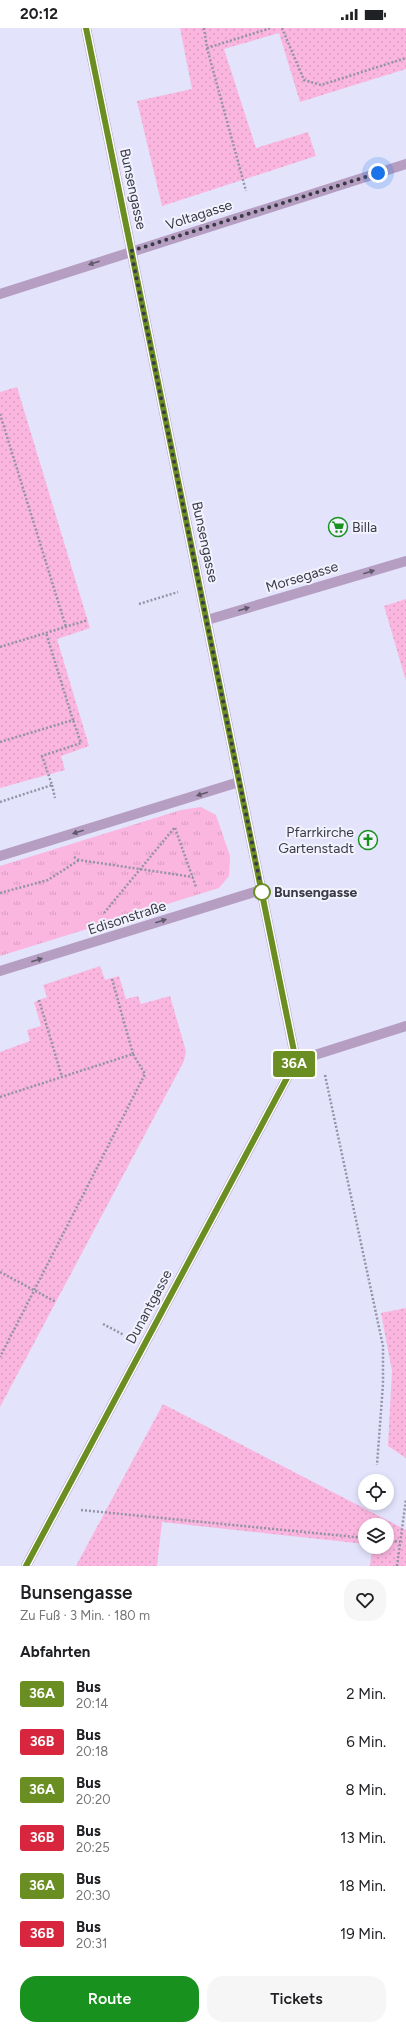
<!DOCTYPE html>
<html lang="de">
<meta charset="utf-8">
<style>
:root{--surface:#fff;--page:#f6f6f6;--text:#202124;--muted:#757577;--accent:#19911e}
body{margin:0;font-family:Figtree,sans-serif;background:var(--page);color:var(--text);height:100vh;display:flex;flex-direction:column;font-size:15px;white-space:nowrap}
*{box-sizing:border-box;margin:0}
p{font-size:13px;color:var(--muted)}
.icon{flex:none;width:22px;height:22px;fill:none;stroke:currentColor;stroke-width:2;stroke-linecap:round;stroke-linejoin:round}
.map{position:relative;height:1538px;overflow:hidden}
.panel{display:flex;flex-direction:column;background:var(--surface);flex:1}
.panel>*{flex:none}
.badge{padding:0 8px;border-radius:3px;font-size:14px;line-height:26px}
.fabs{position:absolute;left:358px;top:1446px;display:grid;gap:8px}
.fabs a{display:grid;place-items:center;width:36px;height:36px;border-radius:50%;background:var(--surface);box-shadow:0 2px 6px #0003;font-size:20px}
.you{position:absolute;width:20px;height:20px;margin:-10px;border:3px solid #fff;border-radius:50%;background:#1a73e8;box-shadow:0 0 0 6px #1a73e833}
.map>.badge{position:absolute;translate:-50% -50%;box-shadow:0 0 0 2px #fff}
h2{padding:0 20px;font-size:15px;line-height:36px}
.round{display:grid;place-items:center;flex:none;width:42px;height:42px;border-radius:16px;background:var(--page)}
.head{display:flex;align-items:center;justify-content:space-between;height:68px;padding:0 20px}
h1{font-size:19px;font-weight:600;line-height:30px}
.primary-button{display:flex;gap:8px;margin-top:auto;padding:8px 20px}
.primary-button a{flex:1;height:46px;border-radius:16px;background:var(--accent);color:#fff;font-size:16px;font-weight:600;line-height:46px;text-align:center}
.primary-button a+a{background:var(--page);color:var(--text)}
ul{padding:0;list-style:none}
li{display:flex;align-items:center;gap:12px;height:48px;padding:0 20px}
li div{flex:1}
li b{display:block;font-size:15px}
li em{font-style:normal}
li .badge{min-width:44px;font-weight:700;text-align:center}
.status{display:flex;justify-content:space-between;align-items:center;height:28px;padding:0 20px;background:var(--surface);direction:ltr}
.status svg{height:11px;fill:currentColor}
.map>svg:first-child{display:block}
.grass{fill:url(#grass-tufts)}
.park{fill:url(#park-dots)}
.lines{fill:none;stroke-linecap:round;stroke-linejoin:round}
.path{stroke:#9393a6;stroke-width:2.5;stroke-dasharray:2 2;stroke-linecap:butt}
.minor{stroke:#b59ec2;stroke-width:10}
.oneway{fill:#60596c}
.line-casing{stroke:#fff;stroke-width:9}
.line{stroke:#6b8e23;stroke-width:6}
.walk{stroke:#3b3b47;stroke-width:4;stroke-dasharray:0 7.2}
.stop-dot{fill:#fff;stroke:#6b8e23;stroke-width:2}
.labels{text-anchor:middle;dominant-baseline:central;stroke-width:4;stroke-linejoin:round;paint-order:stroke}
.street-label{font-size:14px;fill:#3b3b47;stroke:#f2f2fe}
.poi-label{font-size:14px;fill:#3b3b47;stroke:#f2f2fe;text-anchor:start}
.stop-label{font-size:14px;font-weight:bold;fill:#3b3b47;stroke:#f2f2fe;text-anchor:start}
</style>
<div class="status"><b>20:12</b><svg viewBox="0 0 49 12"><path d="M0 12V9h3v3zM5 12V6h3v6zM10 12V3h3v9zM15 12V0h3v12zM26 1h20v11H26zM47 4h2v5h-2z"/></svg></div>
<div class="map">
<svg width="406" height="1538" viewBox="0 0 406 1538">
<defs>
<pattern id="grass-tufts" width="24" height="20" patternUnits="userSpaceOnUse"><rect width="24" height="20" fill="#fab6df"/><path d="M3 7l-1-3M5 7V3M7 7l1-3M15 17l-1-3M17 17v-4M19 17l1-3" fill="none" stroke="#d79dc1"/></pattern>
<pattern id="park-dots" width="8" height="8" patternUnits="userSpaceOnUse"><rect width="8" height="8" fill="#fab6df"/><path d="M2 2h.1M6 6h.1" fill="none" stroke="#d79dc1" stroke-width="1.8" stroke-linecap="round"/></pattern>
</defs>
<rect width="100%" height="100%" fill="#e3e4fc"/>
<polygon class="grass" points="201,779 216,787 230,828 229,848 219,860 0,928 0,838 181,782"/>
<g class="park">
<polygon points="180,0 406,0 406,41 300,74 279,5 224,21 256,120 308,104 316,128 162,178 137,73 192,61"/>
<polygon points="17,359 90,600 57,611 89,718 61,728 65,742 0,760 0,364"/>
<polygon points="406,571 406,653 384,578"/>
<polygon points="100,938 105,952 119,948 126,971 138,968 141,976 170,968 186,1023 184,1033 0,1379 0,1024 30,1013 27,1002 41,998 34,974 47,969 43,957"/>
<polygon points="406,1280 406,1430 388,1418 392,1343 381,1285"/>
<polygon points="163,1376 406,1502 406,1538 370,1538 372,1519 387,1519 387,1497 365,1497 365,1516 162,1494 157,1538 76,1538"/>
</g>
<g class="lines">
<g class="path">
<polyline points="204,0 207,20 246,163"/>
<polyline points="282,0 304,52 321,57 406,30"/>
<polyline points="207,20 271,0"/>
<polyline points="0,386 66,599"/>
<polyline points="139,576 178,564"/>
<polyline points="0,619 88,592"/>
<polyline points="0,714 73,692 46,605"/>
<polyline points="52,757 55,770"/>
<polyline points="0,774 52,757 42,728 81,715 73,692"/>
<polyline points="175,800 196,859"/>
<polyline points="74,829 79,832 193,849"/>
<polyline points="0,865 48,852 79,832"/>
<polyline points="104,885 175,799"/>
<polyline points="112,951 133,1026"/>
<polyline points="39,972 62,1049"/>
<polyline points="325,1047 383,1318 383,1356 377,1437"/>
<polyline points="0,1069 133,1026 145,1046 0,1329"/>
<polyline points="0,1244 56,1274"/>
<polyline points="103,1296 124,1307"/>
<polyline points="81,1482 365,1510"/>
<polyline points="387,1512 400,1514"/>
<polyline points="397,1538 406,1471"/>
</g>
<g class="minor">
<polyline points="86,0 296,1033"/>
<polyline points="0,266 406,136"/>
<polyline points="207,592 406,533"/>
<polyline points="0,828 239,754"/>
<polyline points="0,943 261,862"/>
<polyline points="296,1033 406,998"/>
<polyline points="26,1538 296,1033"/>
</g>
</g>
<defs><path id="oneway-solid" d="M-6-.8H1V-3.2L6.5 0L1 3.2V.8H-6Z"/></defs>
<g class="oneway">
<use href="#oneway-solid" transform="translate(94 235) rotate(162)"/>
<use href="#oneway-solid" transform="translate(369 544) rotate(-17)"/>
<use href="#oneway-solid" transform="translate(244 581) rotate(-17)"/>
<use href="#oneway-solid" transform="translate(202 766) rotate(163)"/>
<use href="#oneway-solid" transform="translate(78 804) rotate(163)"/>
<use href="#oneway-solid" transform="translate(161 893) rotate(-18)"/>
<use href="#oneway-solid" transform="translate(37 932) rotate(-17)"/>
</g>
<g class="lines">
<defs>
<polyline id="line" points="26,1538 296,1033 86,0"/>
</defs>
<use href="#line" class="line-casing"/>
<use href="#line" class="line"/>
<polyline class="walk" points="262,864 131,223 378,145"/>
</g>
<defs>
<symbol id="supermarket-ring" viewBox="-11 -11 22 22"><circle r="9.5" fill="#f2f2fe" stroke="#19911e" stroke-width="1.5"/><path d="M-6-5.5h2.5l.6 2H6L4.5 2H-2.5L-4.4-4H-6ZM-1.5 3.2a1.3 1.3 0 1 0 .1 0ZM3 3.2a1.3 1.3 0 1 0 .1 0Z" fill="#19911e"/></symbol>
<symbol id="church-ring" viewBox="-11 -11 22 22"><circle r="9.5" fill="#f2f2fe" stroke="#19911e" stroke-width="1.5"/><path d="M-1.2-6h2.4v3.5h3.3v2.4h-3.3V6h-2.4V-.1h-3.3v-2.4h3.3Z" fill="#19911e"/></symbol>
</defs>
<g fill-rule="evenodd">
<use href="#supermarket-ring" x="327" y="488" width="22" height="22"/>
<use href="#church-ring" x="357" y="801" width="22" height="22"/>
</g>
<circle class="stop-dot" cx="262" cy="864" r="8"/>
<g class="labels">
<g class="street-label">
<text transform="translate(133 161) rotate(78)">Bunsengasse</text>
<text transform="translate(199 187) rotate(-18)">Voltagasse</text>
<text transform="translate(205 514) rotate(78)">Bunsengasse</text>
<text transform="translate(302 549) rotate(-17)">Morsegasse</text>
<text transform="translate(127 890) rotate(-18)">Edisonstraße</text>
<text transform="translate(149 1279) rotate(-62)">Dunantgasse</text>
</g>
<g class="poi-label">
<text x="352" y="499">Billa</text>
<text x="354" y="804" text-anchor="end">Pfarrkirche<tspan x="354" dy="16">Gartenstadt</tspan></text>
</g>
<g class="stop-label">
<text x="274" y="864">Bunsengasse</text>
</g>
</g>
</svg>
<div class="fabs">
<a><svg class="icon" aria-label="locate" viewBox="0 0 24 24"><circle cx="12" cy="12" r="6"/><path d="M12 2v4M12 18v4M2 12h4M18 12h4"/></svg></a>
<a><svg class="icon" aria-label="layers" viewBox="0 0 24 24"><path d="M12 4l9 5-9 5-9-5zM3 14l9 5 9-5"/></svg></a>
</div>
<div class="you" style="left:378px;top:145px"></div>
<b class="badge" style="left:294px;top:1036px;background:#6b8e23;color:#fff">36A</b>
</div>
<section class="panel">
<div class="head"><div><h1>Bunsengasse</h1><p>Zu Fuß · 3 Min. · 180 m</p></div><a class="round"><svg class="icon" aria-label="heart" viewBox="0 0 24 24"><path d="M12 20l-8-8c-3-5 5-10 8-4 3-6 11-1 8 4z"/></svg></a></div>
<h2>Abfahrten</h2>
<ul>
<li><span class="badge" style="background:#6b8e23;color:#fff">36A</span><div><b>Bus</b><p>20:14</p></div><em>2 Min.</em></li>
<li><span class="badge" style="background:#d7263d;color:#fff">36B</span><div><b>Bus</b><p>20:18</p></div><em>6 Min.</em></li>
<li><span class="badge" style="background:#6b8e23;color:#fff">36A</span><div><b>Bus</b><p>20:20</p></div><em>8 Min.</em></li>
<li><span class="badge" style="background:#d7263d;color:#fff">36B</span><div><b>Bus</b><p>20:25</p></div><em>13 Min.</em></li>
<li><span class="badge" style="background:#6b8e23;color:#fff">36A</span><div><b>Bus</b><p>20:30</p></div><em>18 Min.</em></li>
<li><span class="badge" style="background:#d7263d;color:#fff">36B</span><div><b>Bus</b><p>20:31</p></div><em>19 Min.</em></li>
</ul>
<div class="primary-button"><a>Route</a><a>Tickets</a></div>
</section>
